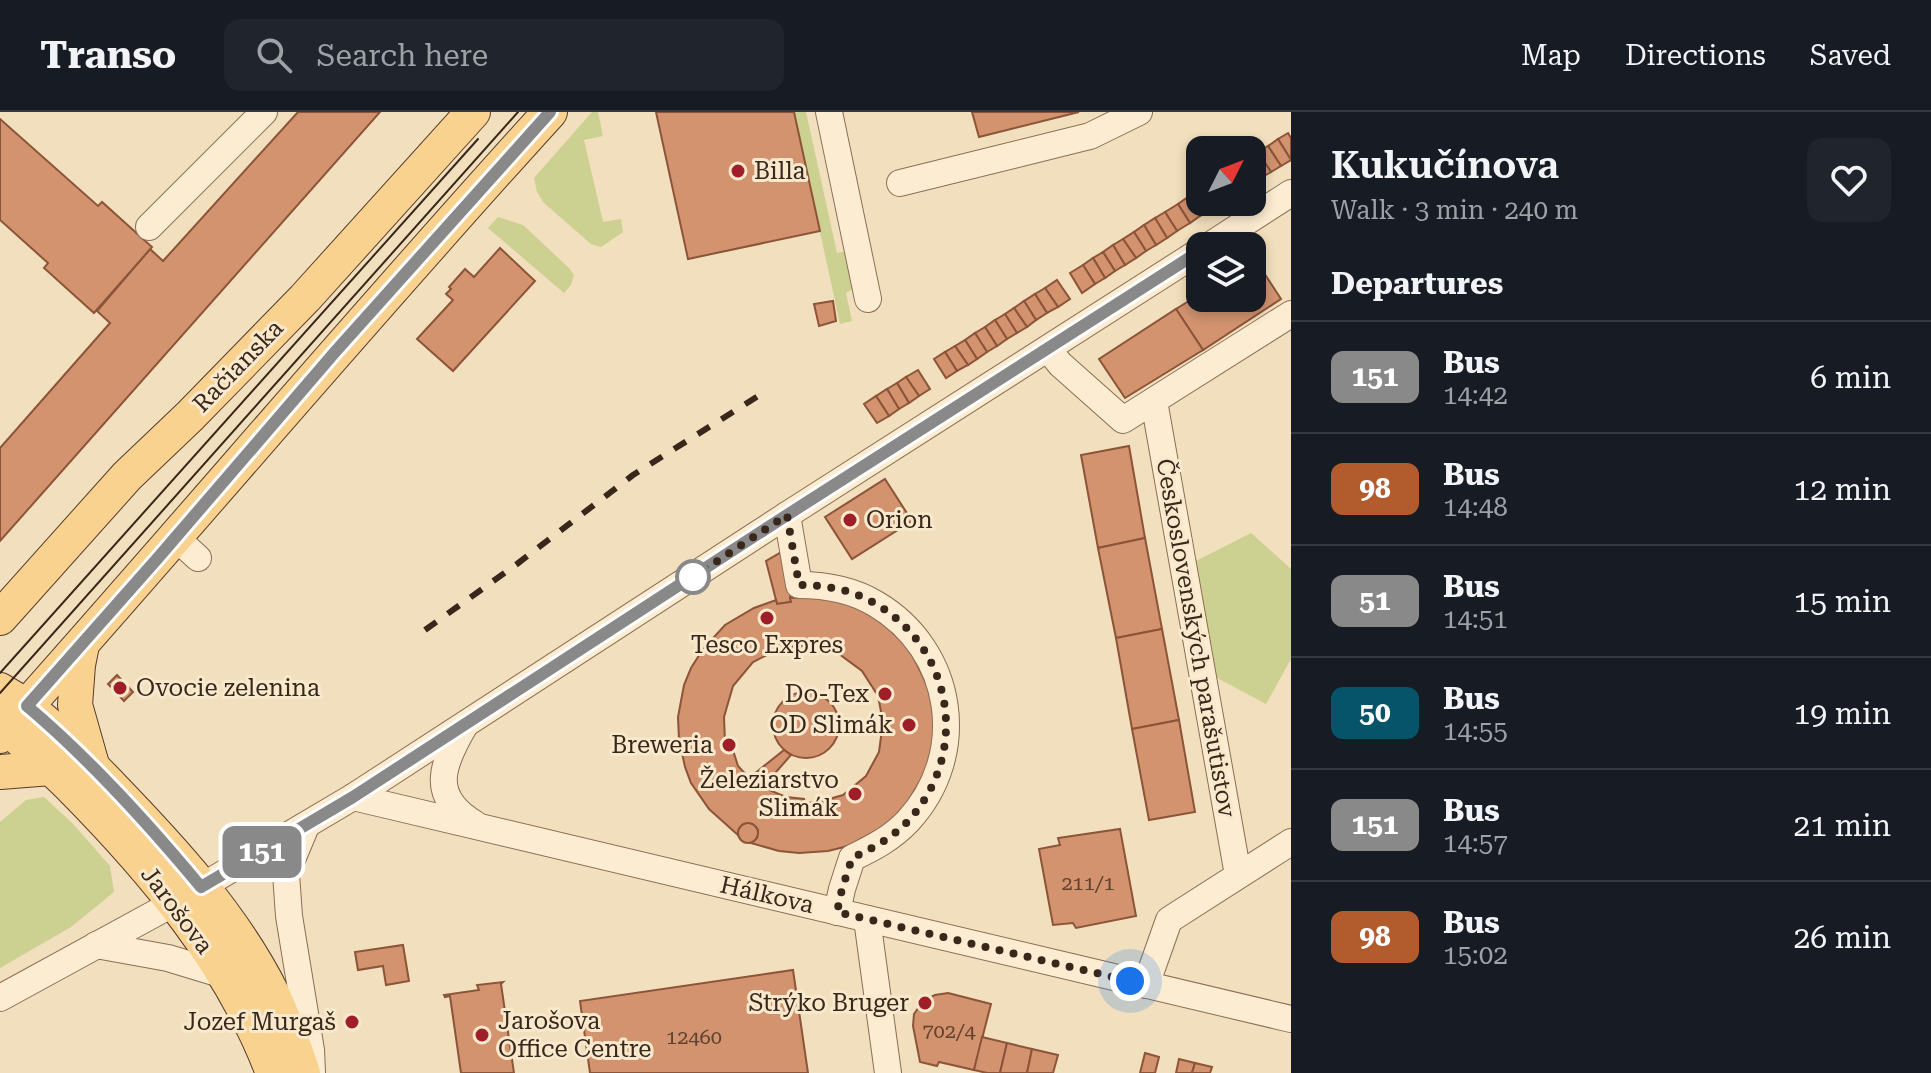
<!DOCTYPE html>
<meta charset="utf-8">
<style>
:root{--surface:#171b24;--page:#20242c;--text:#f1f3f6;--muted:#9ea1a6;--line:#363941}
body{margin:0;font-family:"Roboto Serif",serif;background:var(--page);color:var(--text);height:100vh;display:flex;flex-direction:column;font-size:30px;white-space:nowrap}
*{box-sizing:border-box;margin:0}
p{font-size:26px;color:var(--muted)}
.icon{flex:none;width:44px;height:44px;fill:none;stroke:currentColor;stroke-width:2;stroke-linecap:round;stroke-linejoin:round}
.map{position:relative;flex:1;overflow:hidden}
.drawer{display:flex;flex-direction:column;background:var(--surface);width:640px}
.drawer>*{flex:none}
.badge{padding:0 16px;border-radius:12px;font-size:28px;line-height:52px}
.needle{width:52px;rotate:48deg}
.tools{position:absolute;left:1186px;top:24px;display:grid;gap:16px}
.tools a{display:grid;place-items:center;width:80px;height:80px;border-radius:16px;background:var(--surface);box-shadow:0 4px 12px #0003;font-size:40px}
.you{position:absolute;width:40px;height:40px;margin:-20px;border:6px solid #fff;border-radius:50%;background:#1a73e8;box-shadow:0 0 0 12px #1a73e833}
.map>.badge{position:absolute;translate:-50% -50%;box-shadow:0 0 0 4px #fff}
h2{padding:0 40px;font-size:30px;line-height:72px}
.round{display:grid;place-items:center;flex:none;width:84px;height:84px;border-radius:16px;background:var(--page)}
.headline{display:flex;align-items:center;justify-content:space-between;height:136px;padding:0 40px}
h1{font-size:38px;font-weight:600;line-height:60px}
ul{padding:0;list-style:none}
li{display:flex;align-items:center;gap:24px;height:112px;padding:0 40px;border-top:2px solid var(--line)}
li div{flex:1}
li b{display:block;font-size:30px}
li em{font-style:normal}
li .badge{min-width:88px;font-weight:700;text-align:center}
header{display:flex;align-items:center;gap:48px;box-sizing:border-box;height:112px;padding:0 40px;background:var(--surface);border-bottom:2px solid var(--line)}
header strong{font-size:38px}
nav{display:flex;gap:44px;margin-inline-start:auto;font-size:28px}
.search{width:560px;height:72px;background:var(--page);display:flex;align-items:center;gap:20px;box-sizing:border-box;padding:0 28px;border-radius:16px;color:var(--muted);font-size:30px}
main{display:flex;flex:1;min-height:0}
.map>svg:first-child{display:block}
.green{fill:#ccd090}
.building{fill:#d3936f;stroke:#8c5438;stroke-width:2;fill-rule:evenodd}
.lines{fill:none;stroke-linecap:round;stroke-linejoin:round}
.minor-casing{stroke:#8b6e55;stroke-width:28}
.major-casing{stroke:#583c2a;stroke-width:36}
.minor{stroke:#fcecd1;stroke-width:26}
.major{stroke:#f9d290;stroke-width:34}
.tram{stroke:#39271b;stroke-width:2}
.rail{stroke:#39271b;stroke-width:6;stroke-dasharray:14 14;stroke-linecap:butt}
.line-casing{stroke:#fff;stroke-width:18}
.line{stroke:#898989;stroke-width:12}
.walk{stroke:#39271b;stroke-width:8;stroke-dasharray:0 14.4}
.poi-dot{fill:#9f1f28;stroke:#f8e9cd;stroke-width:3}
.stop-dot{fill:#fff;stroke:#898989;stroke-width:4}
.labels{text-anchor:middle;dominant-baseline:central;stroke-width:6;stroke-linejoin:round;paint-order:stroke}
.number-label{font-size:20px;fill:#604230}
.poi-label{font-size:24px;fill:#39271b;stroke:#f8e9cd;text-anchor:end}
.street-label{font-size:24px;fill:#39271b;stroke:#f8e9cd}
</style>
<header>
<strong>Transo</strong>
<div class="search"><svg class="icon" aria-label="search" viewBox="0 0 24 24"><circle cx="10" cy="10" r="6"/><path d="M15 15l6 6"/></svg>Search here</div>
<nav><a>Map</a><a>Directions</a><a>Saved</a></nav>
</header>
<main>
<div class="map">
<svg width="1291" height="961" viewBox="0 0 1291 961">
<rect width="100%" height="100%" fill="#f1dfbd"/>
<g class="green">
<polygon points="592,0 598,0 603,24 584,28 603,110 621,107 623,120 601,135 591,132 544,91 537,80 534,66"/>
<polygon points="794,0 806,0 837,141 848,139 856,175 846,181 852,209 840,212"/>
<polygon points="498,105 523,113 569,156 574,163 571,173 564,181 488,116"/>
<polygon points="1251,421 1291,457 1291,547 1266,592 1210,562 1190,452"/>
<polygon points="44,685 73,712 110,754 114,780 71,815 0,856 0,710 26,688"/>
</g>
<g class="building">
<polygon points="298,0 380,0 0,429 0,336 110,211 97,199 150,137 163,149"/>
<polygon points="656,0 794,0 820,119 688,147"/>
<polygon points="972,0 1079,0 979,25"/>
<polygon points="0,7 98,94 102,90 152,135 94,201 44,156 48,151 0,108"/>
<polygon points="1288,21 1291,26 1291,48 1278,27"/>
<polygon points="1278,27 1291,48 1281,54 1268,34"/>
<polygon points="1268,34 1281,54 1271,60 1258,40"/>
<polygon points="1258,40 1271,60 1261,66 1252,51 1252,44"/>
<polygon points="1199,78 1200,90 1207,90 1211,97 1200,104 1188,85"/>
<polygon points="1188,85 1200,104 1190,111 1178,92"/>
<polygon points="1178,92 1190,111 1177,119 1165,100"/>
<polygon points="1165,100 1177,119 1167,126 1155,106"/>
<polygon points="1155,106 1167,126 1156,133 1144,113"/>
<polygon points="1144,113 1156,133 1146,139 1134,120"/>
<polygon points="1134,120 1146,139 1136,146 1123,127"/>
<polygon points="1123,127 1136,146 1125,153 1113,133"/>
<polygon points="1113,133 1125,153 1115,159 1103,140"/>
<polygon points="500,136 535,169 453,259 417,227 453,188 446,182 451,177 449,175 465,157 474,165"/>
<polygon points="1103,140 1115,159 1105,166 1093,146"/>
<polygon points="1093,146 1105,166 1095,172 1083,153"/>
<polygon points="1255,147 1281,187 1203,238 1176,197 1200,182 1200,186 1252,186 1252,149"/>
<polygon points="1083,153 1095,172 1082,181 1070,161"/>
<polygon points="1057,168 1070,187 1058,195 1045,176"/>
<polygon points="1045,176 1058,195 1047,201 1035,182"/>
<polygon points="1035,182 1047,201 1036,208 1024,189"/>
<polygon points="833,189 836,209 819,214 814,192"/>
<polygon points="1024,189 1036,208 1027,215 1014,196"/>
<polygon points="1014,196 1027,215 1017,221 1005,202"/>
<polygon points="1176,197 1203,238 1125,286 1099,247"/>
<polygon points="1005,202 1017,221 1007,227 995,208"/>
<polygon points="995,208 1007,227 997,234 985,215"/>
<polygon points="985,215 997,234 987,240 975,221"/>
<polygon points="975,221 987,240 977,247 965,228"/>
<polygon points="965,228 977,247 968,253 955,234"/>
<polygon points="955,234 968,253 957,259 945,240"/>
<polygon points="945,240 957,259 946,266 934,247"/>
<polygon points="918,258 930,277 919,284 906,265"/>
<polygon points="906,265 919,284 909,291 897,271"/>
<polygon points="897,271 909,291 899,297 887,277"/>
<polygon points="887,277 899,297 889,304 876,284"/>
<polygon points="876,284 889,304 877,311 864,292"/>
<polygon points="1129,334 1145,426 1098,436 1081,343"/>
<polygon points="885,367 912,409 852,447 825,405"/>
<polygon points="1145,426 1162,517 1116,526 1098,436"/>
<polygon points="785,438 791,490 777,492 766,449"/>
<path d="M805,485L838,488L875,504L909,536L931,581L935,624L927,657L906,693L885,714L848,734L828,739L799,741L779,739L751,731L757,726L758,718L756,715L746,712L740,716L739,724L709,697L691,671L685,655L679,627L678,605L684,573L691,556L703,537L725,513L754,496L776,488L777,492L791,490L790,486ZM811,533L839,542L862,559L878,584L883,610L879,640L866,664L843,683L819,690L805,691L804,687L786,685L769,678L763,673L761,677L750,667L738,654L730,629L725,630L724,605L733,574L753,550L779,537Z"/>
<polygon points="1162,517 1179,608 1132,617 1116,526"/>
<polygon points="117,563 133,580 124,589 108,572"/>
<circle cx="806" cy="613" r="33"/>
<polygon points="1179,608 1195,700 1149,708 1132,617"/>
<polygon points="784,638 791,643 761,677 749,666"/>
<circle cx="748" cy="721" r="10"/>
<polygon points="1120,717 1136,804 1076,816 1073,811 1053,813 1039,737 1060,733 1058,726"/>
<polygon points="403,833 409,869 386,873 383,854 358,858 355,840"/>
<polygon points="793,858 808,961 590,961 580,889"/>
<polygon points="503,870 501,872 514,961 461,961 450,884 445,885 444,883 479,878 477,873"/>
<polygon points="948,881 991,892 974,958 939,950 937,954 920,950 913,914 914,902 923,889 935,883"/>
<polygon points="982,925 1007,931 1000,961 987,961 974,958"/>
<polygon points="1007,931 1032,937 1027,961 1000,961"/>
<polygon points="1032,937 1058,943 1053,961 1027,961"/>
<polygon points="1145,941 1159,945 1155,961 1140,961"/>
<polygon points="1179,947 1195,951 1192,961 1176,961"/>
<polygon points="1195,951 1212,955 1210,961 1192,961"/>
</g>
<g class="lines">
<defs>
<g id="minor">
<polyline points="829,0 868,187"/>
<polyline points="900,71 1090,24 1139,0"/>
<polyline points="149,115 264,0"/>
<polyline points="1209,134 1291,81"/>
<polyline points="1048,237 1060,252 1123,308 1291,202"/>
<polyline points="1154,289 1238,763"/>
<path d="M787,403L799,473C826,473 853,478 876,492C954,538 970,642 908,709C892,726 873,736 852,746L842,777L837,800"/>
<polyline points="176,426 198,446"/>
<path d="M465,613C442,652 428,684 475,712"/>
<polyline points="353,685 1291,907"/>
<polyline points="306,714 286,762 289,804 311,938 312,960"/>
<polyline points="867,807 888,961"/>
<polyline points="96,833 168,846 224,863"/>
<polyline points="1146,873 1169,808 1291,730"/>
<polyline points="0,886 174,791 353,685 787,403 1200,139"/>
</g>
<g id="major">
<polyline points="0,506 127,364 190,304 305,186 473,0"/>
<polyline points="82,533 78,553 75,593 92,653"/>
<path d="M0,578C43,602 77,639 111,674C171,736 233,803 272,881C284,907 294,934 303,961"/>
<path d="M0,608C23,631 48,652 71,675C153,758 231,850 273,961"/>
<path d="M0,624C185,417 363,205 550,0"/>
<polyline points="0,660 51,656"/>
</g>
</defs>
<use href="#minor" class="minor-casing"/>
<use href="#major" class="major-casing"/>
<use href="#minor" class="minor"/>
<use href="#major" class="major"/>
<g class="tram">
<polyline points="0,561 478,27"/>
<polyline points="0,581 518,0"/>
</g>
<polyline class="rail" points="425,518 517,452 633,363 766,279"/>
</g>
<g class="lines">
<defs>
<path id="line" d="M550,0L335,240L157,447L27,594C91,648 147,710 201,775L353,685L787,403L1200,139"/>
</defs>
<use href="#line" class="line-casing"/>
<use href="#line" class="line"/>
<path class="walk" d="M693,465L787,403L799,473C826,473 853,478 876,492C954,538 970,642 908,709C892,726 873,736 852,746L842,777L837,800L1130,869"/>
</g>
<g class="poi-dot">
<circle cx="738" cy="59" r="8"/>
<circle cx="850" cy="408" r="8"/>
<circle cx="767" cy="506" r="8"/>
<circle cx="120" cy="576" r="8"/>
<circle cx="885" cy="582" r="8"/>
<circle cx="909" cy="613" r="8"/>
<circle cx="729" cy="633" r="8"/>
<circle cx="855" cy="682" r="8"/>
<circle cx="925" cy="891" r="8"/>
<circle cx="352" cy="910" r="8"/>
<circle cx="482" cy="923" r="8"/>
</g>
<circle class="stop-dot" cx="693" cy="465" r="16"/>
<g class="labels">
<g class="number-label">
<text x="1088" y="771">211/1</text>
<text x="949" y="919">702/4</text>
<text x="694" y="925">12460</text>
</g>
<g class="poi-label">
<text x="754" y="59" text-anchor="start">Billa</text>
<text x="866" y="408" text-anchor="start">Orion</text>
<text x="767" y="533" text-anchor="middle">Tesco Expres</text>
<text x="136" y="576" text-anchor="start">Ovocie zelenina</text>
<text x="869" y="582">Do-Tex</text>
<text x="893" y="613">OD Slimák</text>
<text x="713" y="633">Breweria</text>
<text x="839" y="668">Železiarstvo<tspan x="839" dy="28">Slimák</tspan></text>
<text x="909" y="891">Strýko Bruger</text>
<text x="498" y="909" text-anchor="start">Jarošova<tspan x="498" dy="28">Office Centre</tspan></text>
<text x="336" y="910">Jozef Murgaš</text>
</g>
<g class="street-label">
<text transform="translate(238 254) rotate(-46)">Račianska</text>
<text transform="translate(1196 526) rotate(80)">Československých parašutistov</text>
<text transform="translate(767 783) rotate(13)">Hálkova</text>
<text transform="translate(177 798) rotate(53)">Jarošova</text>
</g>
</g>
</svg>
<div class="tools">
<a><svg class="needle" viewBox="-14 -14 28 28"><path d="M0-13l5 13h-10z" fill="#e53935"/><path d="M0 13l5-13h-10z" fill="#9ea1a6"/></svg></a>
<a><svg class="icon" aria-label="layers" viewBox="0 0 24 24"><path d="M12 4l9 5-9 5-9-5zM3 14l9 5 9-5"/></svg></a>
</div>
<div class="you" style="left:1130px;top:869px"></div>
<b class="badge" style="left:262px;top:740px;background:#898989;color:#fff">151</b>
</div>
<section class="drawer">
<div class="headline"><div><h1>Kukučínova</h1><p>Walk · 3 min · 240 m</p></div><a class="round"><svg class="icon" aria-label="heart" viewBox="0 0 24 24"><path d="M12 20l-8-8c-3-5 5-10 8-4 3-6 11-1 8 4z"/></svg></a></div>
<h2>Departures</h2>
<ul>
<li><span class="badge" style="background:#898989;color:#fff">151</span><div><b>Bus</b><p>14:42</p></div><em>6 min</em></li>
<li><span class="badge" style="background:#b25c2e;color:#fff">98</span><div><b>Bus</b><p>14:48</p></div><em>12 min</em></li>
<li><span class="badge" style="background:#898989;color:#fff">51</span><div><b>Bus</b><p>14:51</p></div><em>15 min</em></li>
<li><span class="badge" style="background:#065469;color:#fff">50</span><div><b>Bus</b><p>14:55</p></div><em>19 min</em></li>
<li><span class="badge" style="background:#898989;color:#fff">151</span><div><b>Bus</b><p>14:57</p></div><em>21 min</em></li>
<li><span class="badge" style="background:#b25c2e;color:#fff">98</span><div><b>Bus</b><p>15:02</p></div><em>26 min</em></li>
</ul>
</section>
</main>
